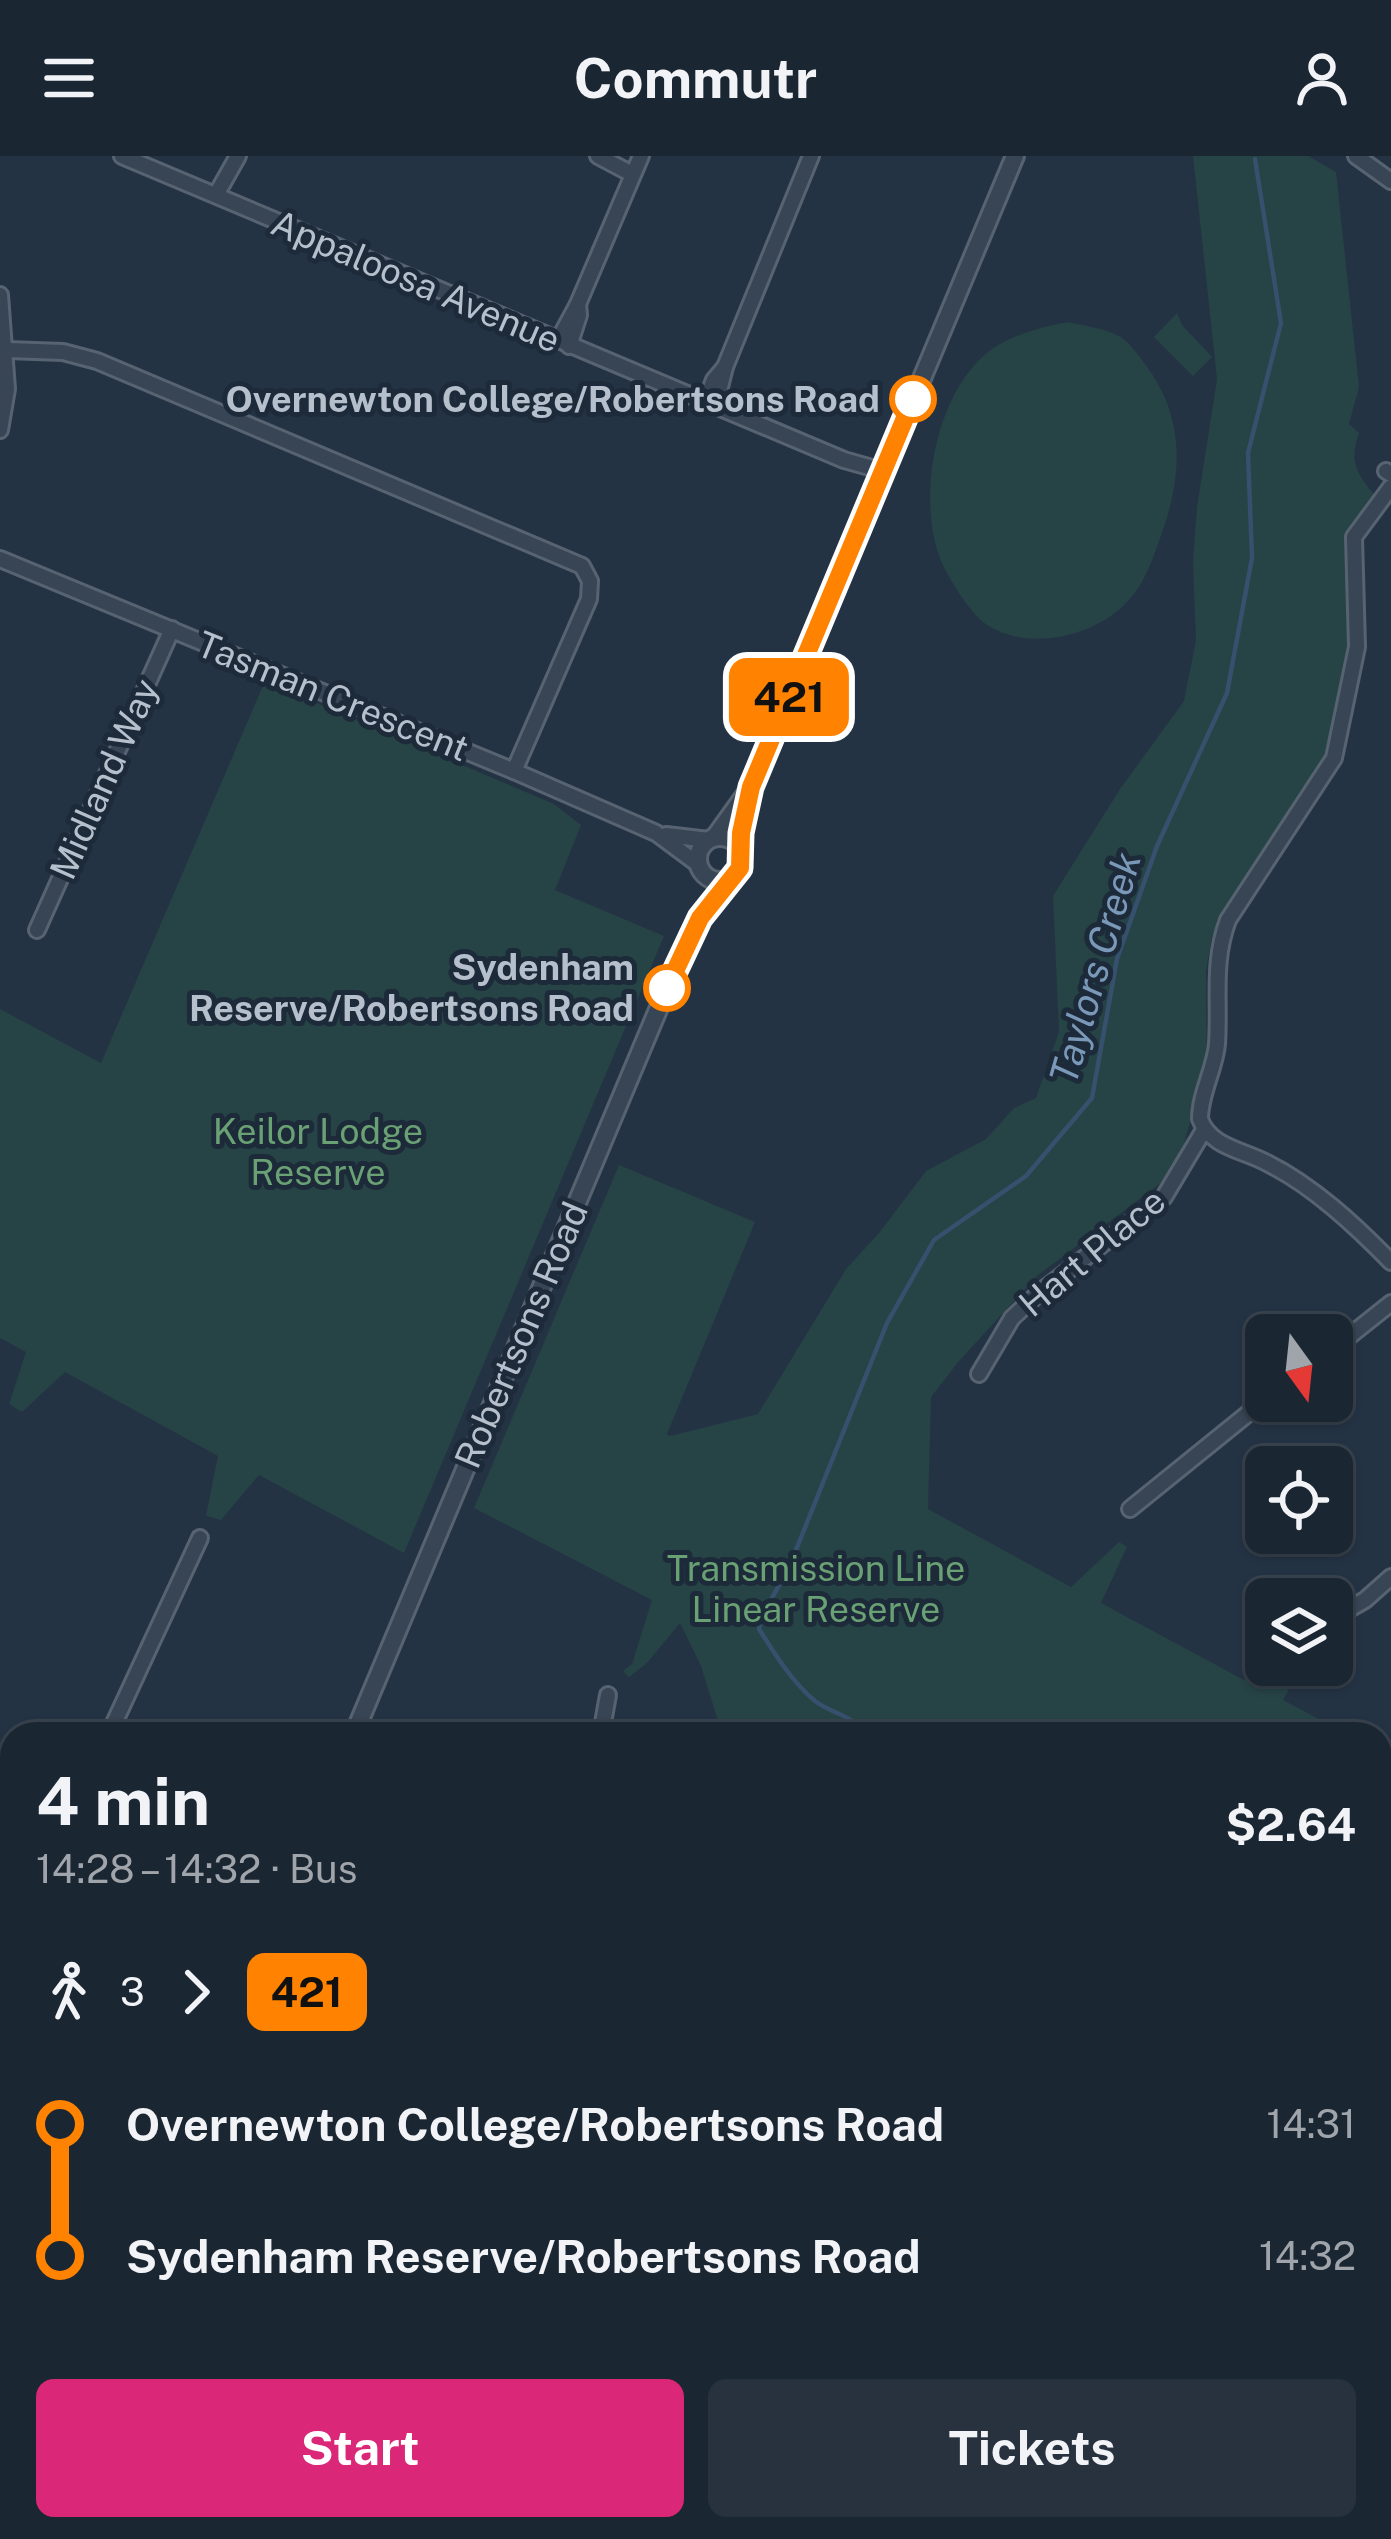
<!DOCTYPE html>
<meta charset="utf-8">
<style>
:root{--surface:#1b2633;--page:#28323f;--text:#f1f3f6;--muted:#a0a5ac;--line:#39434e;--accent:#db2777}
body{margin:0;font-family:"Public Sans",sans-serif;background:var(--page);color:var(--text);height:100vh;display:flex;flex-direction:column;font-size:45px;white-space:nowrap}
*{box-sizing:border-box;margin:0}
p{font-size:39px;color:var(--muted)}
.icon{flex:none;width:66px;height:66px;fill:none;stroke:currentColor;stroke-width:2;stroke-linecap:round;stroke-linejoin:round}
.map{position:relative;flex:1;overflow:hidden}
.sheet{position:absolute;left:0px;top:1566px;width:1392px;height:819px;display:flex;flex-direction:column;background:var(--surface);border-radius:36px 36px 0 0;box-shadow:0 3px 9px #0004,0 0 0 3px var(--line)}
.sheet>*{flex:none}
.badge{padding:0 24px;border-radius:18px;font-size:42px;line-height:78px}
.needle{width:78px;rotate:165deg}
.fabs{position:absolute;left:1245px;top:1158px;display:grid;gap:24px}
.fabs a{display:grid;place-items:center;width:108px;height:108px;border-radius:18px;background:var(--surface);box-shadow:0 3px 9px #0004,0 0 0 3px var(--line);font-size:60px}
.map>.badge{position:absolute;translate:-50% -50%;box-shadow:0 0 0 6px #fff}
.legs{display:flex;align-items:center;gap:18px;height:132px;padding:0 36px;font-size:39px}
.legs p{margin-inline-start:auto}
.summary{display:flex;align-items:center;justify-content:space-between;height:204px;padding:0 36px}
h1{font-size:66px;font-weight:700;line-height:90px}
.primary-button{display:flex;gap:24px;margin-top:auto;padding:24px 36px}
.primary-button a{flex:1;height:138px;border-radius:18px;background:var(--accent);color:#fff;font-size:48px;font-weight:700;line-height:138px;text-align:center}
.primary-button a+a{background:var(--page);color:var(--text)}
ul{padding:0 36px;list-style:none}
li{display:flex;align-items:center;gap:42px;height:132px;font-size:45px}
li i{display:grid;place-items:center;width:18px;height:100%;margin:0 15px;background:currentColor}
li i::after{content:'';width:30px;height:30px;margin:-15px;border:9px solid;border-radius:50%;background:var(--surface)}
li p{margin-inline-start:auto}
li:first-child i{background:linear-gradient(#0000 50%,currentColor 0)}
li:last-child i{background:linear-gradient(currentColor 50%,#0000 0)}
header{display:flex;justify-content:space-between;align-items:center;height:156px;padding:0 36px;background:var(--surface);font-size:54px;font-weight:700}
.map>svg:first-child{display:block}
.green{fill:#264345}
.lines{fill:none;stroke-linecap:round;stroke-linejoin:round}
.stream{stroke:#36506d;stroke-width:4.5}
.minor-casing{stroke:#576371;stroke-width:20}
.tertiary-casing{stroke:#576371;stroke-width:22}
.minor{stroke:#384554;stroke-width:14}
.tertiary{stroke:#384554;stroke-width:16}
.line-1-casing{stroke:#fff;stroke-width:27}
.line-1{stroke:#ff8200;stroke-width:18}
.stop-1-dot{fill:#fff;stroke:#ff8200;stroke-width:6}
.labels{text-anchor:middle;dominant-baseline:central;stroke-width:10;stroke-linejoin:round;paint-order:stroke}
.street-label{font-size:36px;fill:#b6c0cd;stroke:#1d2a39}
.stop-label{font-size:36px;font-weight:bold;fill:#b6c0cd;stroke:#1d2a39;text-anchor:end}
.park-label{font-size:36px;fill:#6aa174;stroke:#1d2a39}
.water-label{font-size:39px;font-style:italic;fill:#7a98b8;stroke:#1d2a39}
</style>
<header><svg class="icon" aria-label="menu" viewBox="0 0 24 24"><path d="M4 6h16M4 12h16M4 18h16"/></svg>Commutr<svg class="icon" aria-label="person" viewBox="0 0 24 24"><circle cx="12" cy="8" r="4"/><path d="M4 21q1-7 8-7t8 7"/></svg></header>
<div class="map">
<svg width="1391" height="2383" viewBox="0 0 1391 2383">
<rect width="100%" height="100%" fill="#243344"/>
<g class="green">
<path d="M1193,0H1308L1336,16L1359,231L1349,268L1359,277C1349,303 1356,318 1374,338L1350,371L1346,384L1349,492L1336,572L1321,609L1212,781L1206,815L1207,904L1184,988L1165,1024L1038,1119L959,1205L931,1241L928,1353L1071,1431L1119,1386L1127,1391L1101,1447L1244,1524L1269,1509H1303L1283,1544L1347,1578H722L701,1510L680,1467L647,1507L629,1521L623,1515L632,1508L652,1444L474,1352L619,1009L755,1066L667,1278L670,1280L758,1258L846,1113L879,1077L926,1015L986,983L1014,952L1036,942L1059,876L1053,740L1120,633L1184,545L1196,485L1193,406L1197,351L1217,223Z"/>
<polygon points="1177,157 1182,169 1212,201 1193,220 1154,181"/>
<path d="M1068,166C1085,170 1105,172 1121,181C1130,187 1138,199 1145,208C1188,265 1182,325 1158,388C1151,408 1143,429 1129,444C1096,481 1029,496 987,469C971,458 958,436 948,419C912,358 932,236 992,193C1014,178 1042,171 1068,166Z"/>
<polygon points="265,525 554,648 581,669 555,734 664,780 404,1397 259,1319 221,1364 206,1360 218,1300 65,1216 22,1256 9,1248 26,1196 0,1182 0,853 101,907"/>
<polygon points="1380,1596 1391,1602 1391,1875 1380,1875"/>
</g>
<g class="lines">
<g class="stream">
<path d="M864,1578C852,1558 832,1558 815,1545C793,1527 774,1497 759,1473L762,1459L788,1414L887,1167L934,1084L1026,1020L1092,942L1117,803L1157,690L1227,537L1252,402L1248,297L1281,167L1255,3"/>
<polyline points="1380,1781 1391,1780"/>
</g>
<defs>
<g id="minor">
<polyline points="122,0 844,304 883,315"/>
<polyline points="598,0 632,18"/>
<polyline points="1356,0 1391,25"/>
<polyline points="216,39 238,0"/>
<polyline points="0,139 7,233 0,274"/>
<polyline points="558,185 578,148 641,0"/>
<polyline points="569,190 579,159 578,148"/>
<polyline points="7,194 63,196 97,205 582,410 590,425 589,443 514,615"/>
<polyline points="705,247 714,224 725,211"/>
<polyline points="715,251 725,211 811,0"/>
<polyline points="1386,315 1391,318"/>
<path d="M1391,331L1354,381L1357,491L1334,602L1228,764C1212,807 1220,844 1217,888C1215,913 1200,937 1200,963C1210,991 1243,994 1267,1007C1313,1030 1355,1069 1391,1106"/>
<polyline points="0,403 514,615 656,677 699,709"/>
<polyline points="666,679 709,684"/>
<polyline points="37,774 172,473"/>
<polyline points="1332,1194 1391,1147"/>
<polyline points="979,1218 1012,1162 1039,1137 1164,1041 1204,974"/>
<polyline points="1130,1353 1266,1243"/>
<polyline points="1332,1463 1365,1444 1391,1421"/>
<polyline points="109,1578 200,1382"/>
<polyline points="601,1578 608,1539"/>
<polyline points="0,1847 12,1820"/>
<polyline points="1380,2024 1391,2006"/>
<polyline points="1380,2346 1391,2350"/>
<polyline points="15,2383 20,2373"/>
<polyline points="275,2383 279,2373"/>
<polyline points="518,2383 521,2373"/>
<polyline points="755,2383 759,2373"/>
<polyline points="1251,2383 1254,2373"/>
</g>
<g id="tertiary">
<polyline points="715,681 751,631 1015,0"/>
<circle cx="720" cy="703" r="22"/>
<polyline points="354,1578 689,780 726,725"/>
<polyline points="0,1892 12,1897"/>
</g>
</defs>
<use href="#minor" class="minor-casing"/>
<use href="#tertiary" class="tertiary-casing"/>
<use href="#minor" class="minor"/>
<use href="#tertiary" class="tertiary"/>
</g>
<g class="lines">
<defs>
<polyline id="line-1" points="667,832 700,762 740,712 741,677 751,631 913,243"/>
</defs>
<use href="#line-1" class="line-1-casing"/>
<use href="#line-1" class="line-1"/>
</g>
<g class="stop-1-dot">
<circle cx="913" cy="243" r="21"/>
<circle cx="667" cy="832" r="21"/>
</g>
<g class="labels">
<g class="street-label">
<text transform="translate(416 125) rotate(23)">Appaloosa Avenue</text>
<text transform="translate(333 540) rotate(22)">Tasman Crescent</text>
<text transform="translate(104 623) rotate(-66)">Midland Way</text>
<text transform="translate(1092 1096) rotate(-40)">Hart Place</text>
<text transform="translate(521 1179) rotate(-67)">Robertsons Road</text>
</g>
<g class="stop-label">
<text x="880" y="243">Overnewton College/Robertsons Road</text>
<text x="634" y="811">Sydenham<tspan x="634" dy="41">Reserve/Robertsons Road</tspan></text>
</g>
<g class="park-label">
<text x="318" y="975">Keilor Lodge<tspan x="318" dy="41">Reserve</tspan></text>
<text x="816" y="1412">Transmission Line<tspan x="816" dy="41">Linear Reserve</tspan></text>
</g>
<g class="water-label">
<text transform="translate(1095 812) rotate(-74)">Taylors Creek</text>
</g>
</g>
</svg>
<div class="fabs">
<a><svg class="needle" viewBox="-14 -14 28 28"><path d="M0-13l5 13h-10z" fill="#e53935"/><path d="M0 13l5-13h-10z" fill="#a0a5ac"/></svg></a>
<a><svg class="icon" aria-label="locate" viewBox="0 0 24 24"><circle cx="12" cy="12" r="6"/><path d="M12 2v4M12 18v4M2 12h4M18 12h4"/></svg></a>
<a><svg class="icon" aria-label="layers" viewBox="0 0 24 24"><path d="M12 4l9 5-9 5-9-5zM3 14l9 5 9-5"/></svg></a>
</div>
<b class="badge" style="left:789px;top:541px;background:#ff8200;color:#111">421</b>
<section class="sheet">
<div class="summary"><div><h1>4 min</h1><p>14:28 – 14:32 · Bus</p></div><b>$2.64</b></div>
<div class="legs"><svg class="icon" aria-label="walk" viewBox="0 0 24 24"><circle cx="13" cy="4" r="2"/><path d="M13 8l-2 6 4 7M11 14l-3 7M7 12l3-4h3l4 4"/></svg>3<svg class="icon" aria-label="forward" viewBox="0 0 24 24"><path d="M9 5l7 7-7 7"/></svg><b class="badge" style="background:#ff8200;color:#111">421</b></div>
<ul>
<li><i style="color:#ff8200"></i><b>Overnewton College/Robertsons Road</b><p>14:31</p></li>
<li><i style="color:#ff8200"></i><b>Sydenham Reserve/Robertsons Road</b><p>14:32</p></li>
</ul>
<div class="primary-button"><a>Start</a><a>Tickets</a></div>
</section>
</div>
